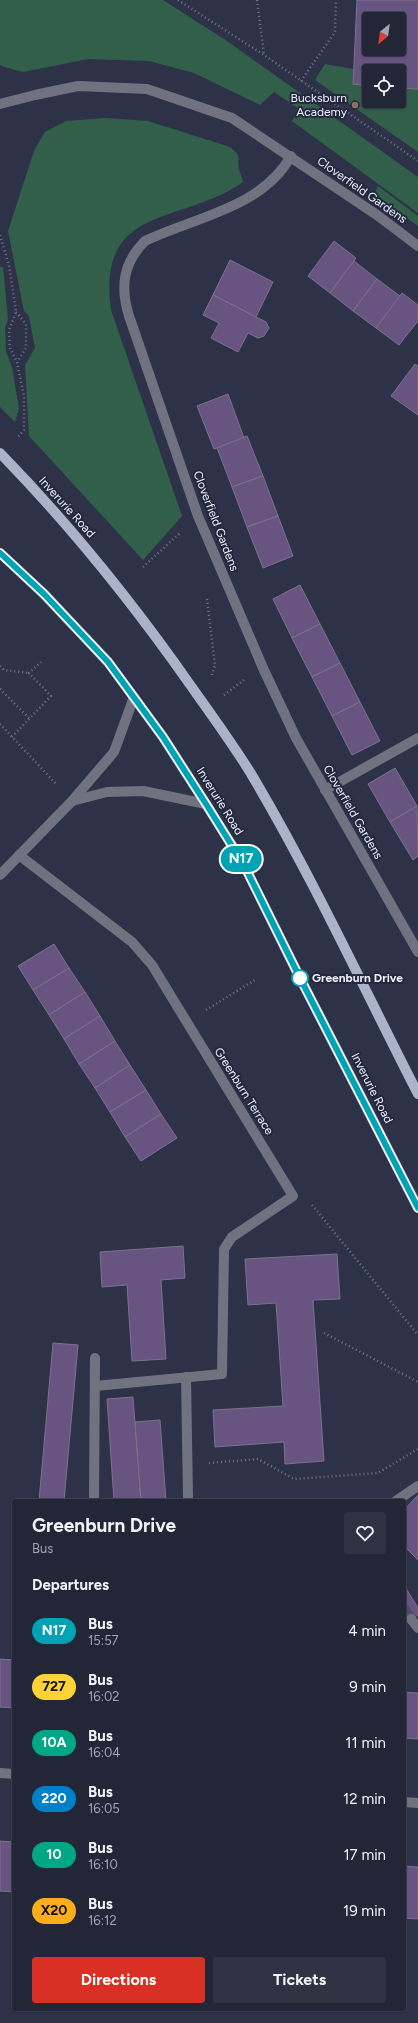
<!DOCTYPE html>
<style>
:root{--surface:#222637;--page:#2e3242;--text:#f1f3f6;--muted:#a2a5ad;--line:#3f4352;--accent:#d93025}
body{margin:0;font-family:Figtree,sans-serif;background:var(--page);color:var(--text);height:100vh;display:flex;flex-direction:column;font-size:15px;white-space:nowrap}
*{box-sizing:border-box;margin:0}
p{font-size:13px;color:var(--muted)}
.icon{flex:none;width:22px;height:22px;fill:none;stroke:currentColor;stroke-width:2;stroke-linecap:round;stroke-linejoin:round}
.map{position:relative;flex:1;overflow:hidden}
.sheet{position:absolute;left:12px;top:1499px;width:394px;height:512px;display:flex;flex-direction:column;background:var(--surface);border-radius:4px;box-shadow:0 1px 3px #0004,0 0 0 1px var(--line)}
.sheet>*{flex:none}
.badge{padding:0 8px;border-radius:13px;font-size:14px;line-height:26px}
.needle{width:26px;rotate:209deg}
.tools{position:absolute;left:362px;top:12px;display:grid;gap:8px}
.tools a{display:grid;place-items:center;width:44px;height:44px;border-radius:4px;background:var(--surface);box-shadow:0 1px 3px #0004,0 0 0 1px var(--line);font-size:20px}
.map>.badge{position:absolute;translate:-50% -50%;box-shadow:0 0 0 2px #fff}
h2{padding:0 20px;font-size:15px;line-height:36px}
.round{display:grid;place-items:center;flex:none;width:42px;height:42px;border-radius:4px;background:var(--page)}
.overview{display:flex;align-items:center;justify-content:space-between;height:68px;padding:0 20px}
h1{font-size:19px;font-weight:700;line-height:30px}
.button{display:flex;gap:8px;margin-top:auto;padding:8px 20px}
.button a{flex:1;height:46px;border-radius:4px;background:var(--accent);color:#fff;font-size:16px;font-weight:700;line-height:46px;text-align:center}
.button a+a{background:var(--page);color:var(--text)}
ul{padding:0;list-style:none}
li{display:flex;align-items:center;gap:12px;height:56px;padding:0 20px}
li div{flex:1}
li b{display:block;font-size:15px}
li em{font-style:normal}
li .badge{min-width:44px;font-weight:700;text-align:center}
.map>svg:first-child{display:block}
.green{fill:#325f4a}
.building{fill:#675481;stroke:#7c728c;fill-rule:evenodd}
.lines{fill:none;stroke-linecap:round;stroke-linejoin:round}
.minor-tunnel{stroke:#4a4f64;stroke-width:10;stroke-dasharray:10 5;stroke-linecap:butt}
.path{stroke:#707588;stroke-width:2.5;stroke-dasharray:1 3;stroke-linecap:butt}
.minor{stroke:#70737f;stroke-width:10}
.major{stroke:#abb3cb;stroke-width:10}
.line-casing{stroke:#fff;stroke-width:9}
.line{stroke:#00a3b4;stroke-width:6}
.education-dot{fill:#8d6e63;stroke:#24283e;stroke-width:1.5}
.stop-dot{fill:#fff;stroke:#00a3b4;stroke-width:2}
.labels{text-anchor:middle;dominant-baseline:central;stroke-width:4;stroke-linejoin:round;paint-order:stroke}
.poi-label{font-size:12px;fill:#eef1fd;stroke:#24283e;text-anchor:end}
.street-label{font-size:12px;fill:#eef1fd;stroke:#24283e}
.stop-label{font-size:12px;font-weight:bold;fill:#eef1fd;stroke:#24283e;text-anchor:start}
</style>
<div class="map">
<svg width="418" height="2023" viewBox="0 0 418 2023">
<rect width="100%" height="100%" fill="#2d3249"/>
<g class="green">
<polygon points="0,0 163,0 227,41 418,177 418,213 292,121 299,109 274,92 260,105 194,73 149,61 88,59 23,72 1,66 0,65"/>
<polygon points="325,64 353,69 353,84 369,86 369,101 399,101 399,88 418,89 418,152 315,80"/>
<path d="M105,118L148,121L230,147C244,159 236,155 239,169C240,173 242,177 243,182C183,225 96,203 111,310L182,516L143,560L29,436L25,365L35,348L29,316L24,311L8,231L34,151L45,132L66,121Z"/>
<polygon points="378,186 418,216 418,226 374,194"/>
<polygon points="0,267 3,267 8,319 5,328 6,351 12,368 19,408 15,422 0,407"/>
</g>
<g class="building">
<path d="M357,0H418V89L399,88V71H369V86L353,84ZM369,19H399V49H369Z"/>
<polygon points="334,241 356,258 330,293 308,276"/>
<polygon points="230,260 273,282 256,317 213,295"/>
<polygon points="354,261 377,279 353,311 330,293"/>
<polygon points="377,279 400,296 376,328 353,311"/>
<polygon points="402,293 418,305 418,321 399,345 376,328"/>
<polygon points="213,295 266,322 269,328 264,336 258,338 248,333 238,352 211,338 219,323 203,315"/>
<polygon points="415,364 418,366 418,415 391,396"/>
<polygon points="228,394 244,438 214,449 197,406"/>
<polygon points="247,436 263,476 232,487 217,448"/>
<polygon points="263,476 278,516 247,527 232,487"/>
<polygon points="278,516 293,556 263,568 247,527"/>
<polygon points="300,585 320,624 292,638 273,599"/>
<polygon points="320,624 340,663 312,677 292,638"/>
<polygon points="340,663 360,702 332,716 312,677"/>
<polygon points="360,702 380,741 352,755 332,716"/>
<polygon points="395,768 417,806 390,822 368,784"/>
<polygon points="417,806 418,856 413,860 390,822"/>
<polygon points="54,944 69,968 33,990 18,966"/>
<polygon points="69,968 85,992 49,1015 33,990"/>
<polygon points="85,992 100,1016 64,1039 49,1015"/>
<polygon points="100,1016 115,1041 79,1064 64,1039"/>
<polygon points="115,1041 130,1065 95,1088 79,1064"/>
<polygon points="130,1065 146,1090 110,1112 95,1088"/>
<polygon points="146,1090 161,1114 125,1137 110,1112"/>
<polygon points="161,1114 177,1138 141,1161 125,1137"/>
<polygon points="183,1246 185,1278 161,1280 166,1359 132,1361 127,1285 102,1287 100,1252"/>
<polygon points="337,1254 340,1299 313,1300 324,1461 285,1464 284,1442 215,1447 213,1410 283,1406 276,1303 248,1305 245,1259"/>
<polygon points="53,1343 78,1345 64,1501 39,1501"/>
<polygon points="133,1397 141,1501 114,1501 107,1399"/>
<polygon points="160,1420 166,1501 141,1501 135,1422"/>
<polygon points="418,1495 418,1560 404,1546 404,1510"/>
<polygon points="404,1585 418,1608 418,1615 404,1623"/>
<polygon points="0,1659 14,1660 14,1708 0,1707"/>
<polygon points="404,1692 418,1693 418,1739 404,1738"/>
<polygon points="0,1841 14,1842 14,1892 0,1891"/>
<polygon points="404,1866 418,1867 418,1919 404,1918"/>
</g>
<g class="lines">
<polyline class="minor-tunnel" points="404,1608 411,1619"/>
<g class="path">
<polyline points="178,0 264,55 418,161"/>
<polyline points="257,0 264,54"/>
<polyline points="301,81 335,32 336,0"/>
<polyline points="0,235 9,265 16,312 9,330 10,348 17,362 24,396 24,430 17,438"/>
<polyline points="16,312 26,324 26,348 18,361"/>
<polyline points="143,567 180,533"/>
<polyline points="207,599 215,665 212,675"/>
<polyline points="0,666 4,670 29,673"/>
<polyline points="0,689 30,719"/>
<polyline points="224,695 244,680"/>
<polyline points="0,724 57,785"/>
<polyline points="12,737 51,696 29,673 41,662"/>
<polyline points="206,1010 255,980"/>
<polyline points="312,1205 418,1335"/>
<polyline points="324,1333 418,1382"/>
<polyline points="209,1463 258,1459 294,1479 378,1473 418,1449"/>
</g>
<g class="minor">
<polyline points="0,104 35,95 78,86 147,89 232,118 377,215 418,246"/>
<path d="M291,156C262,208 195,217 145,241C123,263 120,287 129,316L198,516L263,668L296,738L418,952"/>
<polyline points="325,790 418,738"/>
<polyline points="72,801 107,792 143,791 206,804"/>
<polyline points="19,855 132,942 152,965 293,1196 232,1237 224,1249 222,1374 95,1386"/>
<polyline points="0,875 72,801 114,752 134,697"/>
<polyline points="186,1377 188,1497"/>
<polyline points="94,1497 95,1358"/>
<polyline points="396,1501 418,1486"/>
<polyline points="411,1619 418,1628"/>
<polyline points="0,1773 14,1774"/>
<polyline points="404,1802 418,1803"/>
</g>
<g class="major">
<path d="M0,453C71,526 133,603 191,686C211,714 232,743 250,772C312,876 363,987 418,1094"/>
<polyline points="0,553 44,594 108,662 163,737 206,804 244,865 300,978 418,1208"/>
</g>
</g>
<g class="lines">
<defs>
<polyline id="line" points="0,553 44,594 108,662 163,737 206,804 244,865 300,978 418,1208"/>
</defs>
<use href="#line" class="line-casing"/>
<use href="#line" class="line"/>
</g>
<circle class="education-dot" cx="355" cy="105" r="4"/>
<circle class="stop-dot" cx="300" cy="978" r="8"/>
<g class="labels">
<g class="poi-label">
<text x="347" y="98">Bucksburn<tspan x="347" dy="14">Academy</tspan></text>
</g>
<g class="street-label">
<text transform="translate(362 190) rotate(35)">Cloverfield Gardens</text>
<text transform="translate(67 507) rotate(48)">Inverurie Road</text>
<text transform="translate(216 521) rotate(69)">Cloverfield Gardens</text>
<text transform="translate(220 801) rotate(58)">Inverurie Road</text>
<text transform="translate(353 812) rotate(60)">Cloverfield Gardens</text>
<text transform="translate(372 1088) rotate(63)">Inverurie Road</text>
<text transform="translate(244 1091) rotate(58)">Greenburn Terrace</text>
</g>
<g class="stop-label">
<text x="312" y="978">Greenburn Drive</text>
</g>
</g>
</svg>
<div class="tools">
<a><svg class="needle" viewBox="-14 -14 28 28"><path d="M0-13l5 13h-10z" fill="#e53935"/><path d="M0 13l5-13h-10z" fill="#a2a5ad"/></svg></a>
<a><svg class="icon" aria-label="locate" viewBox="0 0 24 24"><circle cx="12" cy="12" r="6"/><path d="M12 2v4M12 18v4M2 12h4M18 12h4"/></svg></a>
</div>
<b class="badge" style="left:241px;top:859px;background:#00a3b4;color:#fff">N17</b>
<section class="sheet">
<div class="overview"><div><h1>Greenburn Drive</h1><p>Bus</p></div><a class="round"><svg class="icon" aria-label="heart" viewBox="0 0 24 24"><path d="M12 20l-8-8c-3-5 5-10 8-4 3-6 11-1 8 4z"/></svg></a></div>
<h2>Departures</h2>
<ul>
<li><span class="badge" style="background:#00a3b4;color:#fff">N17</span><div><b>Bus</b><p>15:57</p></div><em>4 min</em></li>
<li><span class="badge" style="background:#ffd336;color:#111">727</span><div><b>Bus</b><p>16:02</p></div><em>9 min</em></li>
<li><span class="badge" style="background:#00a786;color:#fff">10A</span><div><b>Bus</b><p>16:04</p></div><em>11 min</em></li>
<li><span class="badge" style="background:#0081c7;color:#fff">220</span><div><b>Bus</b><p>16:05</p></div><em>12 min</em></li>
<li><span class="badge" style="background:#00a786;color:#fff">10</span><div><b>Bus</b><p>16:10</p></div><em>17 min</em></li>
<li><span class="badge" style="background:#faae19;color:#111">X20</span><div><b>Bus</b><p>16:12</p></div><em>19 min</em></li>
</ul>
<div class="button"><a>Directions</a><a>Tickets</a></div>
</section>
</div>
